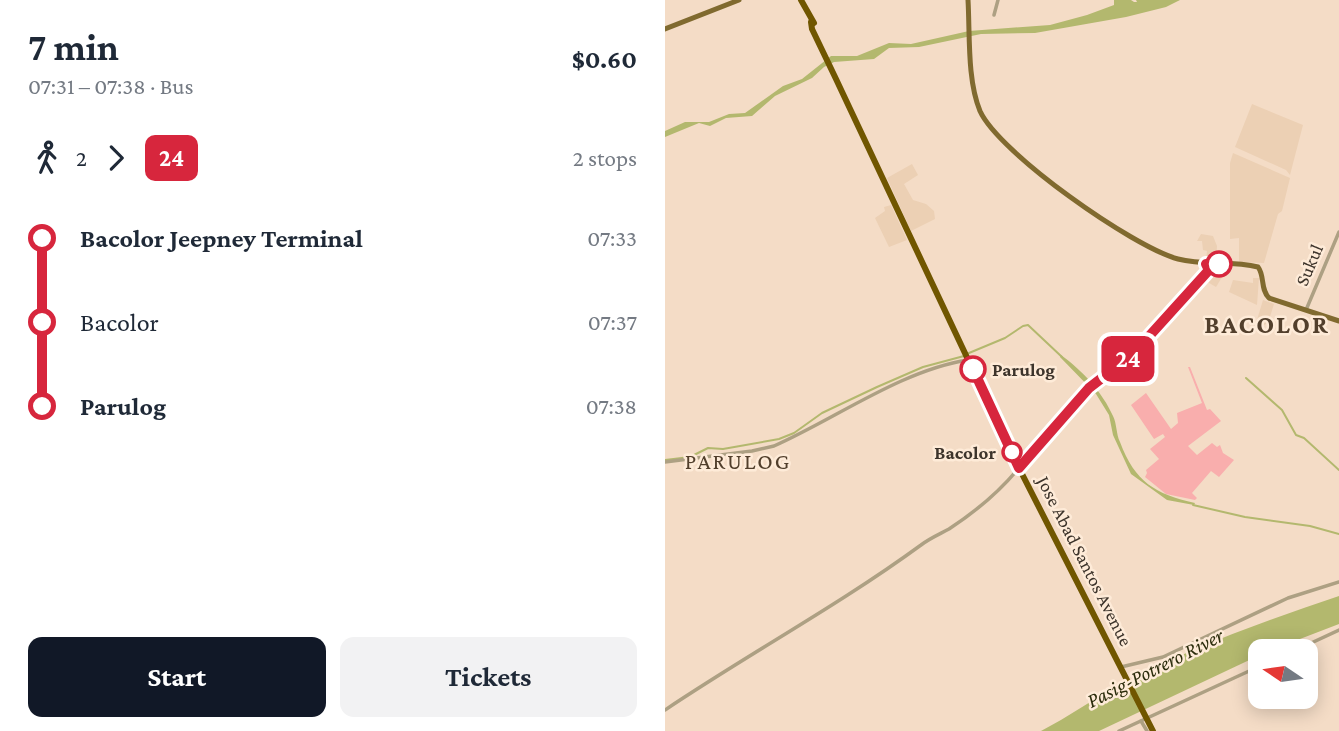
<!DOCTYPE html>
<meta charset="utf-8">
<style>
:root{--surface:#fff;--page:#f2f2f3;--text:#1f2937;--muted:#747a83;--accent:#111827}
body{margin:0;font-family:"Crimson Pro",serif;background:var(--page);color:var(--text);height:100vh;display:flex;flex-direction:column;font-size:26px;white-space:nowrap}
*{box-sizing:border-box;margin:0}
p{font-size:23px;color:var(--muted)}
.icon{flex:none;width:38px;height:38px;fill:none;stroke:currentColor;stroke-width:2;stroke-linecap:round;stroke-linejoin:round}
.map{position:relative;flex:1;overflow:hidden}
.drawer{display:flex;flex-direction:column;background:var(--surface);width:665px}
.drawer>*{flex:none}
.badge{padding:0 14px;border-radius:10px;font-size:24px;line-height:46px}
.needle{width:46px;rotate:283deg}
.buttons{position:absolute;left:583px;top:639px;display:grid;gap:14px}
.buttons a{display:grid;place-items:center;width:70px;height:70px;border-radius:14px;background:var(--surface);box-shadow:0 4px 18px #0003;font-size:35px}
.map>.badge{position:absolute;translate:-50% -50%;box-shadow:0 0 0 4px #fff}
.legs{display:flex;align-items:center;gap:10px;height:77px;padding:0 28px;font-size:23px}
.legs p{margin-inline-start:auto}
.overview{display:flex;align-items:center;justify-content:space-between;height:119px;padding:0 28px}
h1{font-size:38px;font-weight:700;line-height:52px}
.primary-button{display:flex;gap:14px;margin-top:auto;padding:14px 28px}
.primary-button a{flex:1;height:80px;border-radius:14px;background:var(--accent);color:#fff;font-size:28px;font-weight:700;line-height:80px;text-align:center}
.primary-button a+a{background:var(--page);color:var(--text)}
ul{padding:0 28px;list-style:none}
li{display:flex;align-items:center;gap:24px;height:84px;font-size:26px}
li i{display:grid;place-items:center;width:10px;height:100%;margin:0 9px;background:currentColor}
li i::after{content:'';width:18px;height:18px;margin:-9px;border:5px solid;border-radius:50%;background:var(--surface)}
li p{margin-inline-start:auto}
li:first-child i{background:linear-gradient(#0000 50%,currentColor 0)}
li:last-child i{background:linear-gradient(currentColor 50%,#0000 0)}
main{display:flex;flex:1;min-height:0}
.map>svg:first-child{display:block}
.built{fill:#ecd0b4}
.green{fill:#f9aead}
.water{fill:#b3b86e}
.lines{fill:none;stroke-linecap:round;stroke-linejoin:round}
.stream{stroke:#b3b86e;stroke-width:2}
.minor{stroke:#ada083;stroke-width:3.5}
.major{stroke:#806a2f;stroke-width:5}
.highway{stroke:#705600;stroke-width:6}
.line-1-casing{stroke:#fff;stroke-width:16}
.line-1{stroke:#d7263d;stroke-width:10}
.stop-1-dot{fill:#fff;stroke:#d7263d;stroke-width:3.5}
.labels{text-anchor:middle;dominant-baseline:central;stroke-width:5;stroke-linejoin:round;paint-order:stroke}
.street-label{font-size:19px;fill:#3d342b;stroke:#feebd8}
.stop-label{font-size:19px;font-weight:bold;fill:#3d342b;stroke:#feebd8;text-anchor:start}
.water-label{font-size:21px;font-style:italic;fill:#2b2c0b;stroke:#feebd8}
.quarter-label{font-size:23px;letter-spacing:2px;fill:#523f2c;stroke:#feebd8}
.district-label{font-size:26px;font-weight:bold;letter-spacing:2px;fill:#523f2c;stroke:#feebd8}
</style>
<main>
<section class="drawer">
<div class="overview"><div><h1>7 min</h1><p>07:31 – 07:38 · Bus</p></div><b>$0.60</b></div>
<div class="legs"><svg class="icon" aria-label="walk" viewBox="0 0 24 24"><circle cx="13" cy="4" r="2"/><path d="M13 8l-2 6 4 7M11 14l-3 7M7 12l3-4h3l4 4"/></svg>2<svg class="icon" aria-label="forward" viewBox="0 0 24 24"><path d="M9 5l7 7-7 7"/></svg><b class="badge" style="background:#d7263d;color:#fff">24</b><p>2 stops</p></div>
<ul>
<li><i style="color:#d7263d"></i><b>Bacolor Jeepney Terminal</b><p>07:33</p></li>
<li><i style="color:#d7263d"></i><span>Bacolor</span><p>07:37</p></li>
<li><i style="color:#d7263d"></i><b>Parulog</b><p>07:38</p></li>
</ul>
<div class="primary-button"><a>Start</a><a>Tickets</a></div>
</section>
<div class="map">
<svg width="674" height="731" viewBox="0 0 674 731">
<rect width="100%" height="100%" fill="#f4dcc6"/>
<g class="built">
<polygon points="587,104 638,125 625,175 621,170 570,147"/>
<polygon points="568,153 625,178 617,211 613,214 599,263 574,262 574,238 565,239 565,163"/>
<polygon points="247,164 253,175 239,184 248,200 261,204 269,211 270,219 246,231 222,178"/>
<polygon points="226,205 242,240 224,247 210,218 220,211 219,207"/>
<polygon points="536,234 548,236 552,246 551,261 541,261 542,251 538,250 537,241 532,241"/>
<polygon points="556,265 559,274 551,287 539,280 546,270"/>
<polygon points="588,278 594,278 592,305 564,292 568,280 588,283"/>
<polygon points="598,300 609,304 603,323 599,325 591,323"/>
</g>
<polygon class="green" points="523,367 525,367 542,410 545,409 556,421 523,446 532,455 547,443 552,447 555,445 558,453 569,460 554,477 546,471 527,493 532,498 530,500 501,494 480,477 482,473 481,470 494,459 485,449 500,437 498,434 489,439 466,405 481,393 506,429 513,423 512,413 537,403"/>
<g class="water">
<polygon points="449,0 466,0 469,2 472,2 471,0 515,0 501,7 461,17 370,33 316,34 254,47 224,48 209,59 169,62 159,67 147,78 110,96 87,116 61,118 45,126 34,123 0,137 0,131 20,122 44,122 64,114 80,113 118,86 137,79 166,56 192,56 224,43 246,44 304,31 385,25 422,15 449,5"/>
<path d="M396,355C417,370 438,393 448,416C452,424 451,434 455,442C470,482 490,494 530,503L529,505L502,500L466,474L448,435L444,415L431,394L395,357Z"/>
<path d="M674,596V624L604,651H595V655L434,731H376C403,717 428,699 455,685C524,648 600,621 674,596Z"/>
</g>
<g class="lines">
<g class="stream">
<polyline points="304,353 340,338 358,326 363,325 397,357"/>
<polyline points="581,378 617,410 631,435 639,438 674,470"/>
<polyline points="0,460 25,457 43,448 58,449 114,439 129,433 157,413 212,387 258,367 299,356"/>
<polyline points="528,505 580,517 645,526 674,534"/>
</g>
<g class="minor">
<polyline points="329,15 333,0"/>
<polyline points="641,310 674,232"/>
<path d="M0,462L87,451L109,446C170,419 237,370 303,360"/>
<polyline points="629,651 674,630"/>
<polyline points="456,667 498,657 623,598 674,582"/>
<path d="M0,710C85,653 174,605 256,545C265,538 275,534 284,529C310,512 333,493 353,469"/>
<polyline points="476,721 482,731"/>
<polyline points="454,731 595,666"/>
</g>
<g class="major">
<path d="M303,0C305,34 302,80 315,111C334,153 468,247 513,259C539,266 567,260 593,267C600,276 595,289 604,298L674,321"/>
<polyline points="0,29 74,0"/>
<polyline points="354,468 424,388 468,354 544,270 552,266"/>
</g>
<g class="highway">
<polyline points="136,0 149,23"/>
<polyline points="146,22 147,29 171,79 354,468 488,731"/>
</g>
</g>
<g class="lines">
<defs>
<polyline id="line-1" points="308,369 354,468 424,388 468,354 544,270 541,264 554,264"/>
</defs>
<use href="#line-1" class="line-1-casing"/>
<use href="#line-1" class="line-1"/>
</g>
<g class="stop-1-dot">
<circle cx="554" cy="264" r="12"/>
<circle cx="308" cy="369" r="12"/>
<circle cx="347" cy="452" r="9"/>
</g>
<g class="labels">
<g class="street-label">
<text transform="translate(644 265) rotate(-67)">Sukul</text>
<text transform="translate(420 561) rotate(63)">Jose Abad Santos Avenue</text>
</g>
<g class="stop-label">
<text x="327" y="369">Parulog</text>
<text x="331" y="452" text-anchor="end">Bacolor</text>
</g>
<g class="water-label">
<text transform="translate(490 668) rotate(-27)">Pasig-Potrero River</text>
</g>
<g class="quarter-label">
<text x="73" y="461">PARULOG</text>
</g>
<g class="district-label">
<text x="602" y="324">BACOLOR</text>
</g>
</g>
</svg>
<div class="buttons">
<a><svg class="needle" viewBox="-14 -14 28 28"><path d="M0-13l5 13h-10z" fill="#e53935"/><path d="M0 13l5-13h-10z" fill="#747a83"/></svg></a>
</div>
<b class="badge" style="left:463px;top:359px;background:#d7263d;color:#fff">24</b>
</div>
</main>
